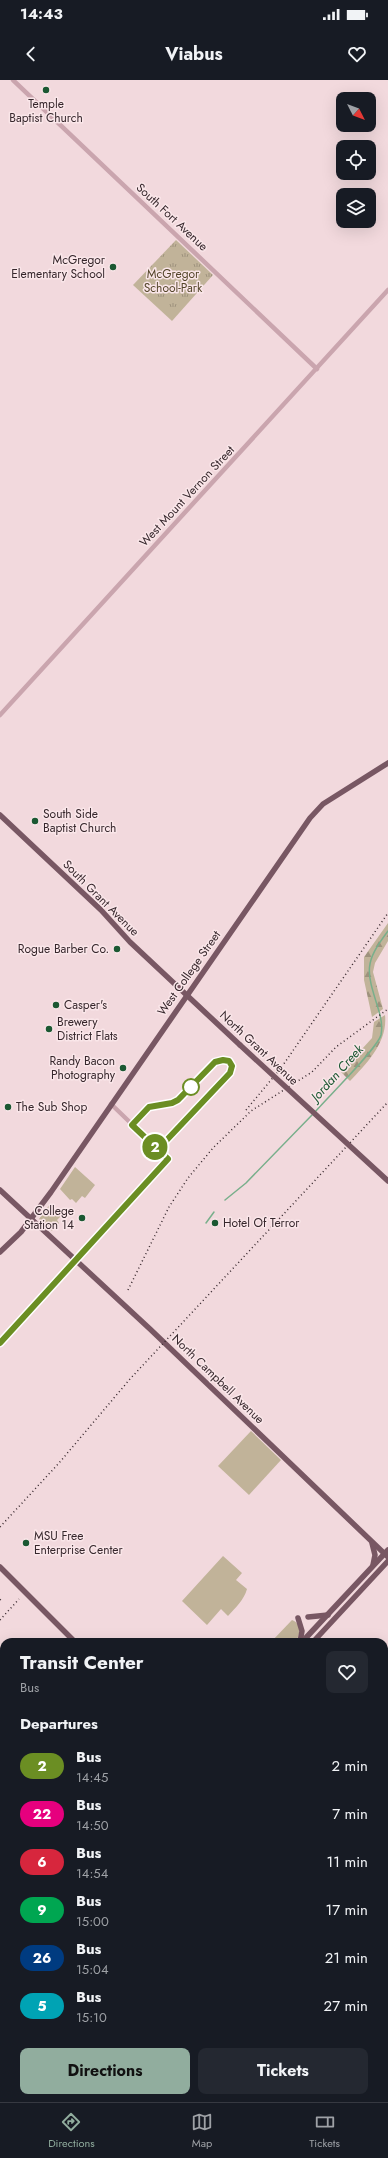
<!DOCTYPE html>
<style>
:root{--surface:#171b24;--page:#242831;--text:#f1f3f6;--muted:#9ea1a6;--line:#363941;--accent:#91ad9e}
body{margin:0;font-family:Jost,sans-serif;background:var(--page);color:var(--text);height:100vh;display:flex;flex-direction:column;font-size:15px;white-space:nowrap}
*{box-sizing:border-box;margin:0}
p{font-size:13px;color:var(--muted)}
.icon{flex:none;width:22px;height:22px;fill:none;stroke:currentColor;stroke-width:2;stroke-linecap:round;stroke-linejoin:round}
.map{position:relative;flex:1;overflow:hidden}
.panel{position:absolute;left:0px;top:1558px;width:388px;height:464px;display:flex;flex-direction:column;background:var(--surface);border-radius:12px 12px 0 0;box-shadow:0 4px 16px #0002}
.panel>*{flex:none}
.badge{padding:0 8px;border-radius:13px;font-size:14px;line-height:26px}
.needle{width:26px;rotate:132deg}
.buttons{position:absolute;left:336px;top:12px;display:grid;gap:8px}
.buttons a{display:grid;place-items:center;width:40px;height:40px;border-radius:8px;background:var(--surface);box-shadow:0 4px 16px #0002;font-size:20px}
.map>.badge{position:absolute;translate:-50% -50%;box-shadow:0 0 0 2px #fff}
h2{padding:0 20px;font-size:15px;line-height:36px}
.round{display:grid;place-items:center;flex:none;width:42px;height:42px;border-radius:8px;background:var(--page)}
.summary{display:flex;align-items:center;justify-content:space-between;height:68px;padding:0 20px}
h1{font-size:19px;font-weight:700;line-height:30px}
.button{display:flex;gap:8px;margin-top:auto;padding:8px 20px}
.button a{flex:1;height:46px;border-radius:8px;background:var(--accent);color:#111;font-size:16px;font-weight:700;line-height:46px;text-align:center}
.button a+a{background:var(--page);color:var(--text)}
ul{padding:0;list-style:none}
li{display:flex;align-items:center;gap:12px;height:48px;padding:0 20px}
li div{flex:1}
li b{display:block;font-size:15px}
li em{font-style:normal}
li .badge{min-width:44px;font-weight:700;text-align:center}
.status{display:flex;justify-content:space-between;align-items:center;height:28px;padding:0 20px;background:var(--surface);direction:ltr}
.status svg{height:11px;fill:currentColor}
header{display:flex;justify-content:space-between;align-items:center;height:52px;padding:0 20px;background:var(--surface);font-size:18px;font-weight:700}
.menu{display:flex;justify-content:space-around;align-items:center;height:56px;border-top:1px solid var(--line);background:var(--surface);font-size:11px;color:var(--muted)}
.menu a{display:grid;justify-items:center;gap:2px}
.menu .selected{color:var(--accent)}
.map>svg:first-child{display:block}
.green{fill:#c1b399}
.forest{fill:url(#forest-firs)}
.park{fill:url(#park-tufts)}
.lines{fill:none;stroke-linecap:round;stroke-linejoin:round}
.stream{stroke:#78af8b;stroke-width:1.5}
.minor{stroke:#caa5ae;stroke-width:4.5}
.major{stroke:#785763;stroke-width:5.5}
.rail{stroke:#36272c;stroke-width:1.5;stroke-dasharray:1 3;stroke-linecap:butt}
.major-bridge{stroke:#785763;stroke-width:5.5}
.line-casing{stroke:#fff;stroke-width:9}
.line{stroke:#6b8e23;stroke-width:6}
.poi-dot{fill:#1b5832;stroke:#fae6e9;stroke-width:1.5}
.stop-dot{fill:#fff;stroke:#6b8e23;stroke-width:2}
.labels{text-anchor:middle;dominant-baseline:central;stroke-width:3;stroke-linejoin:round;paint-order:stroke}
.poi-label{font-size:12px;fill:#36272c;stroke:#fae6e9;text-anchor:start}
.street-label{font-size:12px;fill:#36272c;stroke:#fae6e9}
.park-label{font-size:12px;fill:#54462a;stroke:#fae6e9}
.water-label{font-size:13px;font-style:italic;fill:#1b5832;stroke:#fae6e9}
</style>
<div class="status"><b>14:43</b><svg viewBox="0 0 49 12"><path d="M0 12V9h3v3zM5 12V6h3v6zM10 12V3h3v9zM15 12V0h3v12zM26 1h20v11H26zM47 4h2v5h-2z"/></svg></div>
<header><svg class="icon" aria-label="back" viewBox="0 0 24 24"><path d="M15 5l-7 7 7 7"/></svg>Viabus<svg class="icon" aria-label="heart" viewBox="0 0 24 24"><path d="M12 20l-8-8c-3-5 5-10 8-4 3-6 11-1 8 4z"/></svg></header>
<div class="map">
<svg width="388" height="2022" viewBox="0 0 388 2022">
<defs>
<pattern id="forest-firs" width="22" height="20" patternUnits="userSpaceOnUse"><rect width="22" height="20" fill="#c1b399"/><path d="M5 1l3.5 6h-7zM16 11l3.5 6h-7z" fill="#9e927d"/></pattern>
<pattern id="park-tufts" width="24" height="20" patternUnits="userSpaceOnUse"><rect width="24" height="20" fill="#c1b399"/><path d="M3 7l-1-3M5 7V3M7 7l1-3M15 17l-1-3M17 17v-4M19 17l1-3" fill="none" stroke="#9e927d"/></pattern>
</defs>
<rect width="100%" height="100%" fill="#f2d9dd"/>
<g class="green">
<polygon points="75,1087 95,1105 85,1118 82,1116 76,1123 72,1119 70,1120 60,1109"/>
<polygon points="50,1124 61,1136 57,1140 59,1143 52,1151 39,1139"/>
<polygon points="251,1351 281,1380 249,1415 218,1386"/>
<path d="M223,1476L242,1493L236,1500L247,1509C244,1520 236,1527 228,1536L221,1529L207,1545L182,1521Z"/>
<path d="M292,1540C301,1543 301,1555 295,1562H271Z"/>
</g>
<g class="forest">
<polygon points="388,843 388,861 375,883 373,892 383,929 372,937 364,900 364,877"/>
<path d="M385,935C388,962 367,983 350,1001L341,992L372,958L374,942Z"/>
</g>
<polygon class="park" points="176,160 213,195 172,241 133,205"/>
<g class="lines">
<g class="stream">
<path d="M315,1032C327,1018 377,969 381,955C383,945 381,937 378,928C366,890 364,883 388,851"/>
<polyline points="225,1120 246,1103 312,1035"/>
<polyline points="206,1143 214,1132"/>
</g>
<g class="minor">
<polyline points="13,0 317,289"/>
<polyline points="0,635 388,210"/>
<polyline points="0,1263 168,1079 111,1024"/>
<polyline points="384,1696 388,1692"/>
<polyline points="83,2022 86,2018"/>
</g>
<g class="major">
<polyline points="0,735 101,830 130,862 240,965"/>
<polyline points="0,1110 150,1249 388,1477"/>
<polyline points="0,1172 21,1152 51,1112 310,738 323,724 388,683"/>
<polyline points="372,1463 375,1475 373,1485"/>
<polyline points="0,1487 75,1562"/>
<polyline points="308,1537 328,1535"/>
<polyline points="298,1538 302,1551 300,1562"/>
<polyline points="302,1562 388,1470"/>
<polyline points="313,1562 388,1481"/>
<polyline points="0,1639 4,1643"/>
<polyline points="0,1828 4,1824"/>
<polyline points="0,1841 4,1837"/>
<polyline points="384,1853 388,1857"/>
<polyline points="384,2003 388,2007"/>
</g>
<g class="rail">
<polyline points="246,1030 281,988 388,833"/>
<polyline points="128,1210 169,1127 188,1098 213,1068 251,1031 312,992 336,967 388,929"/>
<polyline points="0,1447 59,1383 130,1299 388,1022"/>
<polyline points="0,1520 1,1519"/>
<polyline points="0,1540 19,1519"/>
<polyline points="0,1938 4,1945"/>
<polyline points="28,2018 28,2022"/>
</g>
<polyline class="major-bridge" points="240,965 388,1101"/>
</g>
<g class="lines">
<defs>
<polyline id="line" points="0,1263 168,1079 132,1045 149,1027 172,1023 178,1020 215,982 223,980 229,981 232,986 230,993 162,1065"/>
</defs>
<use href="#line" class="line-casing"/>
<use href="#line" class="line"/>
</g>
<g class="poi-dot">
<circle cx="46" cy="10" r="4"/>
<circle cx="113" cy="187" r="4"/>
<circle cx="35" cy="741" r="4"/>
<circle cx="117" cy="869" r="4"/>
<circle cx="56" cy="925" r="4"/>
<circle cx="49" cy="949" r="4"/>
<circle cx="123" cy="988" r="4"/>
<circle cx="8" cy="1027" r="4"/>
<circle cx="82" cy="1138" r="4"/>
<circle cx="215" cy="1143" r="4"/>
<circle cx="26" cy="1463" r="4"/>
</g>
<circle class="stop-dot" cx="191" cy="1007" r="8"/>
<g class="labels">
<g class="poi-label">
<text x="46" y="24" text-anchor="middle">Temple<tspan x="46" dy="14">Baptist Church</tspan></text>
<text x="105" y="180" text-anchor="end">McGregor<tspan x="105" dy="14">Elementary School</tspan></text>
<text x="43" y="734">South Side<tspan x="43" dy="14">Baptist Church</tspan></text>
<text x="109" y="869" text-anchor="end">Rogue Barber Co.</text>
<text x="64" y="925">Casper's</text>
<text x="57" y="942">Brewery<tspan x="57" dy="14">District Flats</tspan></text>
<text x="115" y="981" text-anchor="end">Randy Bacon<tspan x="115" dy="14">Photography</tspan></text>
<text x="16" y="1027">The Sub Shop</text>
<text x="74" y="1131" text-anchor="end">College<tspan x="74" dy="14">Station 14</tspan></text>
<text x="223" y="1143">Hotel Of Terror</text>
<text x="34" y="1456">MSU Free<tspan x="34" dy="14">Enterprise Center</tspan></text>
</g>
<g class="street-label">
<text transform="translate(172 137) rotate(43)">South Fort Avenue</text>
<text transform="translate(187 416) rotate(-47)">West Mount Vernon Street</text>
<text transform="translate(101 818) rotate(45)">South Grant Avenue</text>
<text transform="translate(189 893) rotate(-55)">West College Street</text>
<text transform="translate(259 968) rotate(43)">North Grant Avenue</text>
<text transform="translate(218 1299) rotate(44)">North Campbell Avenue</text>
</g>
<g class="park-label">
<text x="173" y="194">McGregor<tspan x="173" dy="14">School-Park</tspan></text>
</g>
<g class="water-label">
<text transform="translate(337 993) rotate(-48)">Jordan Creek</text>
</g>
</g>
</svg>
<div class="buttons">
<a><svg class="needle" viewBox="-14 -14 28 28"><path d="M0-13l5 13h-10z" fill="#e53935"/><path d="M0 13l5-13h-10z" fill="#9ea1a6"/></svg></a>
<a><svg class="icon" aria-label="locate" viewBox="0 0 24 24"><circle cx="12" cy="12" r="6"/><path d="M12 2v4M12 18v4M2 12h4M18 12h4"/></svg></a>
<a><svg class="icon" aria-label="layers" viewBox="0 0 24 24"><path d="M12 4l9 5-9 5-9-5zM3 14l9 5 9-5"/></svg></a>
</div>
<b class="badge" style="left:155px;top:1067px;background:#6b8e23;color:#fff">2</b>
<section class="panel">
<div class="summary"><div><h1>Transit Center</h1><p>Bus</p></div><a class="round"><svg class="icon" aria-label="heart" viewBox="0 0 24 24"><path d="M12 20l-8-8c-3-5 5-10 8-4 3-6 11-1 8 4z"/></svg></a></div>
<h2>Departures</h2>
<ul>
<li><span class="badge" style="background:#6b8e23;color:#fff">2</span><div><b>Bus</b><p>14:45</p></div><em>2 min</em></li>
<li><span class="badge" style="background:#e6007e;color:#fff">22</span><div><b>Bus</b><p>14:50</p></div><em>7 min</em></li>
<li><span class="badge" style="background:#d7263d;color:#fff">6</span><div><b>Bus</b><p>14:54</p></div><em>11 min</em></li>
<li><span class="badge" style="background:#00a651;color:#fff">9</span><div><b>Bus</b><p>15:00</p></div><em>17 min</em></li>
<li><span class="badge" style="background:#003b80;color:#fff">26</span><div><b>Bus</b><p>15:04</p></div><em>21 min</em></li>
<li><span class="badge" style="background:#00a3b4;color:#fff">5</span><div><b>Bus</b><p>15:10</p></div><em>27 min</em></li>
</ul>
<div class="button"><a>Directions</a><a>Tickets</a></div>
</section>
</div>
<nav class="menu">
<a class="selected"><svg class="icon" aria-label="directions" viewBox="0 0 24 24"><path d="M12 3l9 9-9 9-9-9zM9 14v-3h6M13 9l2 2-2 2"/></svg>Directions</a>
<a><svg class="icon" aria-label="map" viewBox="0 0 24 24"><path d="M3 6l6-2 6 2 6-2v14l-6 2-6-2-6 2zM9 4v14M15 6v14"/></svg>Map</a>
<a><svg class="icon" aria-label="tickets" viewBox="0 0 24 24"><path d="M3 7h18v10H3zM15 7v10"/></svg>Tickets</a>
</nav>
